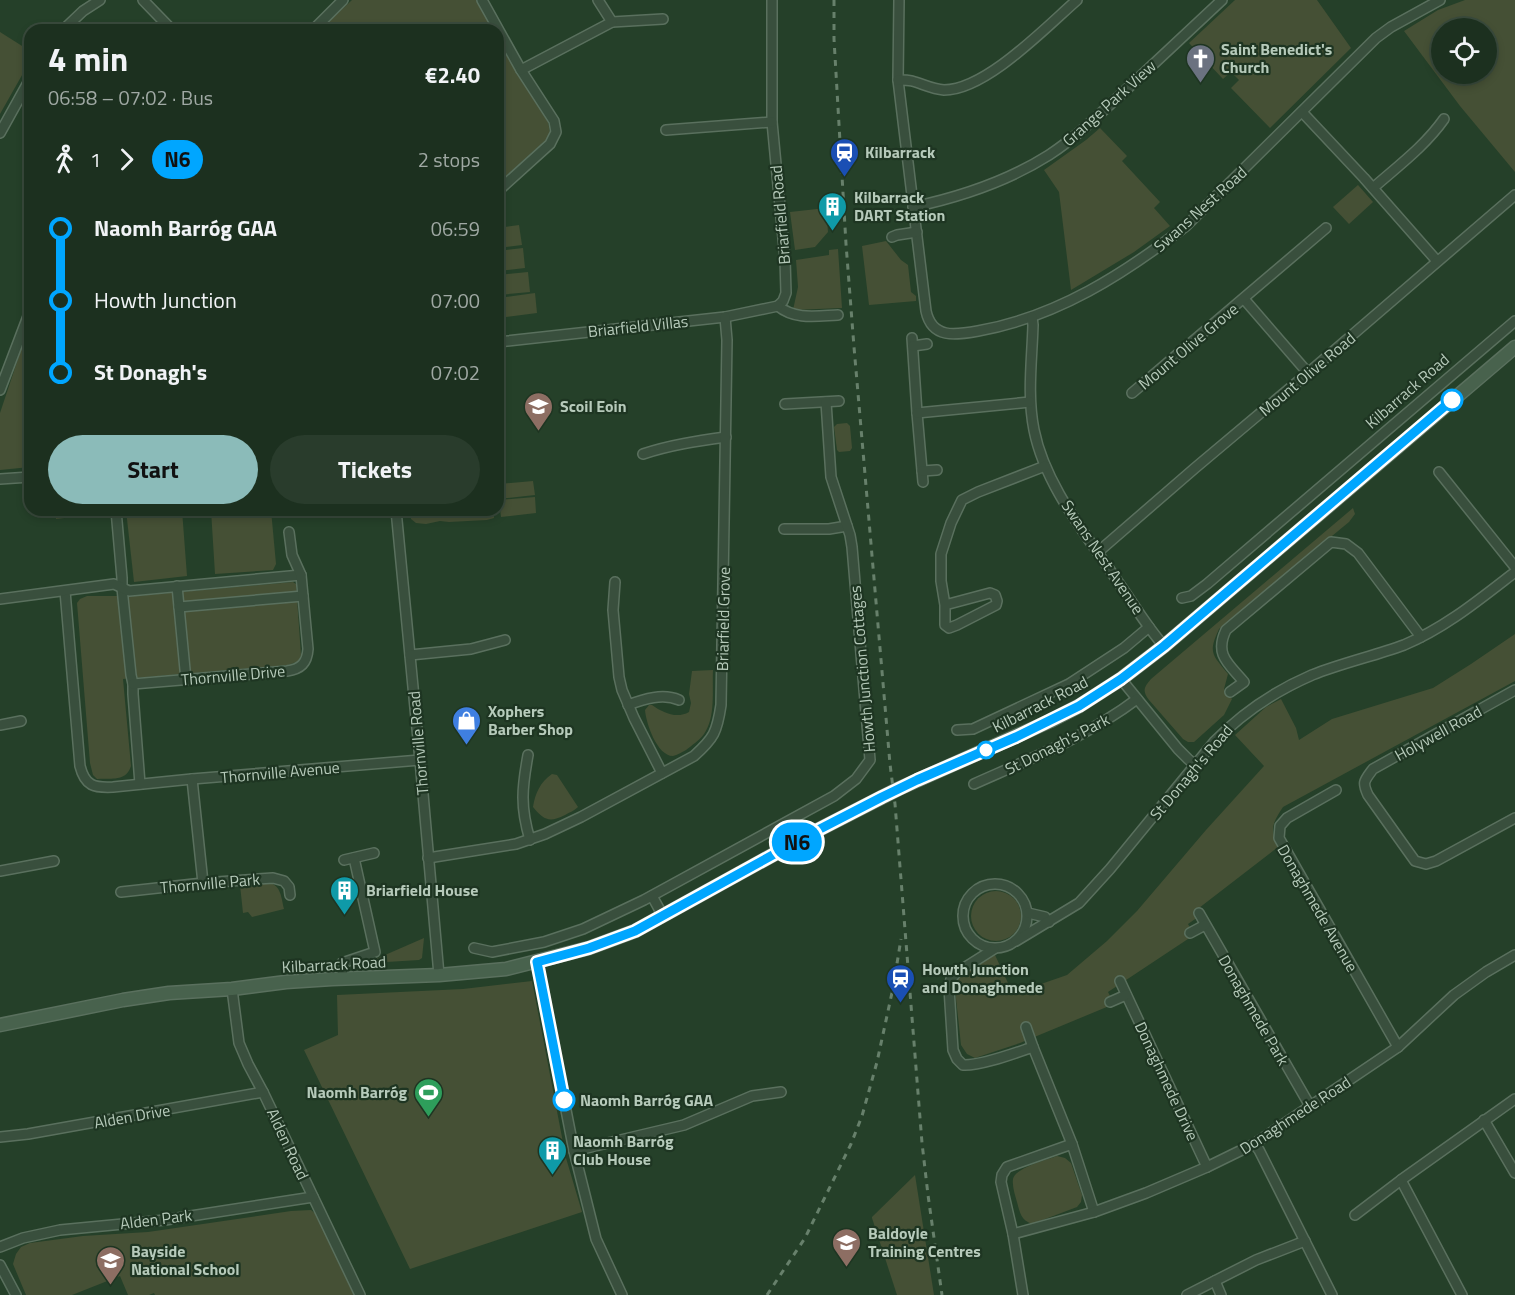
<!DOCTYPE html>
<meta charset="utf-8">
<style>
:root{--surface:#1c301f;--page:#293c2c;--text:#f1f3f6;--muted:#a0a9a4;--line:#3a4b3d;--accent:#8bbbb9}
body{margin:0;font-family:"Titillium Web",sans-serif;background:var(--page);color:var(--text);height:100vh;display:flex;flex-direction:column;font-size:22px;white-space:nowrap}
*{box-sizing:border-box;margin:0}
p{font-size:20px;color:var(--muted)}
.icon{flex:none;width:33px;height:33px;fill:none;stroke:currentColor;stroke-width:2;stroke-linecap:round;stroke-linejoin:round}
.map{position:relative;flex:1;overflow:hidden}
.side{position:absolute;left:24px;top:24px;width:480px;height:492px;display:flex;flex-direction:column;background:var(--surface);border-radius:18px;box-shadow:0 3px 9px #0003,0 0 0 2px var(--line)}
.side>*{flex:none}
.badge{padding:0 12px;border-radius:20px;font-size:21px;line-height:39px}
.buttons{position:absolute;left:1431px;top:18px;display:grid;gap:12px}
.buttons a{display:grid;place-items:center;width:66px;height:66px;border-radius:50%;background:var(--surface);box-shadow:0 3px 9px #0003,0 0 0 2px var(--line);font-size:30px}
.map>.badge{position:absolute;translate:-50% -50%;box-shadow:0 0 0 3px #fff}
.legs{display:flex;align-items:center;gap:9px;height:66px;padding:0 24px;font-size:20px}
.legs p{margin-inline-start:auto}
.overview{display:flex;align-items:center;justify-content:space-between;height:102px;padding:0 24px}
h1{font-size:33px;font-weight:700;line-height:45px}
.button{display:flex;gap:12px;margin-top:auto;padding:12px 24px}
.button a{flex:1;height:69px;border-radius:36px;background:var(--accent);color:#111;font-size:24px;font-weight:700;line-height:69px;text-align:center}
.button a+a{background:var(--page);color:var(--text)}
ul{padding:0 24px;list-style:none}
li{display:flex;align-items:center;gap:21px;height:72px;font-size:22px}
li i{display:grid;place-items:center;width:9px;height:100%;margin:0 8px;background:currentColor}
li i::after{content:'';width:15px;height:15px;margin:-8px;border:4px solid;border-radius:50%;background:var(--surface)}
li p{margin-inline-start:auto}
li:first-child i{background:linear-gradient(#0000 50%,currentColor 0)}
li:last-child i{background:linear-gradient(currentColor 50%,#0000 0)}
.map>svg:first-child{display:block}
.green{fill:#455035;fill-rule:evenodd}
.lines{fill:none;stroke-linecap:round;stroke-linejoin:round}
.minor-casing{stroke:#5a705e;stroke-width:12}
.secondary-casing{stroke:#5a705e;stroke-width:15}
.minor{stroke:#394f3d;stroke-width:9}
.secondary{stroke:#48624d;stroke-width:12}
.rail{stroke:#67806b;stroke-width:3;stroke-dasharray:6 6;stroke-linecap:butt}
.line-1-casing{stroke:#fff;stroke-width:14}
.line-1{stroke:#00a6ff;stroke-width:9}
.stop-1-dot{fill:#fff;stroke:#00a6ff;stroke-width:3}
.labels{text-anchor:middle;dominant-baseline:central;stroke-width:4.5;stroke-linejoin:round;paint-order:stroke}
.poi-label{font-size:16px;font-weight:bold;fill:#b6caba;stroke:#1e3522;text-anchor:start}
.street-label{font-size:16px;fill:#b6caba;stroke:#1e3522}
.stop-label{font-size:16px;font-weight:bold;fill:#b6caba;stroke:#1e3522;text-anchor:start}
</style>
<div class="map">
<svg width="1515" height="1295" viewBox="0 0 1515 1295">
<rect width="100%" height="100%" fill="#254029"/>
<g class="green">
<polygon points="352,0 476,0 493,30 320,30"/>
<polygon points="1235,0 1317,0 1351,48 1270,128 1231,88 1239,80 1231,72 1223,79 1189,43"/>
<path d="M1465,0H1515V172L1460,106L1404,31L1438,10ZM1442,28H1486V74H1442Z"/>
<polygon points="0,32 30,51 30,61 0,114"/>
<polygon points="498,38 548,122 550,132 548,138 498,183"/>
<polygon points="1100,128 1127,156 1122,161 1160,202 1154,208 1170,226 1134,252 1071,290 1059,192 1044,170 1086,140"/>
<polygon points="1358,185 1373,202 1349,224 1333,207"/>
<polygon points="835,207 836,219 827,220 828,232 815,247 795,250 790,212"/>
<polygon points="519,225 522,245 498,248 498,228"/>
<polygon points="886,241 901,260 908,265 911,292 916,296 916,301 869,305 862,246"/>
<polygon points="523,248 525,268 498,271 498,251"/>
<polygon points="838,249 842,308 793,310 798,287 796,260 829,255 829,250"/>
<polygon points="528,272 530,292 498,295 498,275"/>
<polygon points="535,293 537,313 498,318 498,298"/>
<polygon points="30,336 30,467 0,470 0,413 22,347"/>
<polygon points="847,423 850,426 852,448 850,451 839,452 837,450 834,427 837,424"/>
<polygon points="533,481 535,495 498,499 498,484"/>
<polygon points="535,497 536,513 501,517 499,500"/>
<path d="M1353,508L1355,514L1349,522L1219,629C1208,653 1212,654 1228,674L1224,689L1232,699L1224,715L1194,742H1188L1183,739L1149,700C1142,691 1144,687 1151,679Z"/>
<polygon points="55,510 98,510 98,514 56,519"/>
<polygon points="126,510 182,510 187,576 134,582"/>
<polygon points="211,510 271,510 276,564 273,570 215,574"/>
<polygon points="409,510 493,510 494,518 487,520 449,522 440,521 426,524 416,523 411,519"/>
<path d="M293,582L296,584L301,655L299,661L288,665L123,679L131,766C126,782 111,778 97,779L93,775L90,763L77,603L80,599L87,596H135Z"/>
<path d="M1515,634V681L1283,807C1272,824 1270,828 1278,847L1199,908L1198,917L1188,924L1194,935L1108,992L1114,1004L1020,1043L975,1058L967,1054L961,1045L955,989L957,980L960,975L995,955L1008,983L1018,992L1067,975L1107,941L1137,911L1206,830L1264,766L1235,735L1266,707L1281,699L1296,728L1299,740L1332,719L1433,688L1471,664Z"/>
<path d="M713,670C712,690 716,717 704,734C699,741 692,745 686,750C682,752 677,755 673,756C657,756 646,723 645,710L649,705H652C663,713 677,719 689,712L691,703L689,694L692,671Z"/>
<path d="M552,774L557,775L578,807C574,811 570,812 565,815C549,823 544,820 533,807C535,794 540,782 552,774Z"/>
<path d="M266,882C281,884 281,896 284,909L252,917L248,912L243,913L240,885Z"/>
<circle cx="996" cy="916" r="25"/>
<polygon points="424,938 422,958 419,960 370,963 369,962"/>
<polygon points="532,981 566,1158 582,1212 410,1269 304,1050 338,1035 337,995 463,989"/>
<path d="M1057,1156L1065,1158L1071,1163L1082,1195L1081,1202L1077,1207L1032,1224C1021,1220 1020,1213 1017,1202C1015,1195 1012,1186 1013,1179C1015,1168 1046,1160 1057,1156Z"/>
<polygon points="915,1175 934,1295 897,1295 872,1218 872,1217"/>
<polygon points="311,1210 316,1214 354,1295 155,1295 154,1293 149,1295 128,1295 120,1276 72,1295 26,1295 13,1264 16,1254 21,1247 30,1243 83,1236 148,1232 291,1211"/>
</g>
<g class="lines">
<defs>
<g id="minor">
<polyline points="143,0 172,30"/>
<polyline points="482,0 521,70 554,121 556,132 550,144 498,191"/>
<polyline points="772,0 772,122 785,259 786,293 783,301 778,306"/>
<path d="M899,0L898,80L926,311C932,339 955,335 978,331C1057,317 1124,274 1186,226L1376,38L1391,27L1440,0"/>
<polyline points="612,22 663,19"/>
<polyline points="63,30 83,11 100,0"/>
<polyline points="313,30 343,0"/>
<polyline points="521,70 612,22 598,0"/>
<path d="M898,80C903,80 908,80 912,81C923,84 932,89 944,90C986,90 1046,27 1077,0"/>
<polyline points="1302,112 1364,178 1437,261"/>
<polyline points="666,130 772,122"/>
<polyline points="0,133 30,79"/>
<path d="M1373,188C1398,166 1425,146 1444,119"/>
<path d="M913,207C960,197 1008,181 1049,155C1078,136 1103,111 1129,87C1160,58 1191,29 1222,0"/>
<polyline points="892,237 897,235 917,232"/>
<polyline points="1244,299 1308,373"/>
<path d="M778,306C795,320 816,316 838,315"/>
<path d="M1032,317L1033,325C1032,360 1027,395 1034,430C1045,485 1085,533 1116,579C1132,601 1146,626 1164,646"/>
<polyline points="912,338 917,413 923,482"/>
<polyline points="498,342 725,317 778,306"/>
<polyline points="913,346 927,344"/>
<polyline points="0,390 30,311"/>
<polyline points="1132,393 1326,228"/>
<polyline points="785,404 839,401"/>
<polyline points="917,413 1030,402"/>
<path d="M643,454C670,445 697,441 726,437"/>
<polyline points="922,471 937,470"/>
<polyline points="1439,472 1515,567"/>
<polyline points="0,479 30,477"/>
<polyline points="116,510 122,578 122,588 131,675 133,684 133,694 140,784"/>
<polyline points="396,510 420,760 439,975"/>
<polyline points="784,529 829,529 847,526"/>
<polyline points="1098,552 1195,468 1308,373 1515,195"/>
<polyline points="615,582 613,610 619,677 622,690 634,718 662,773"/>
<polyline points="177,586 186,680"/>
<path d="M65,591L80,766C85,786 94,788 113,787L192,779L420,760"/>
<polyline points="1182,598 1191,596 1207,584 1515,321"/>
<polyline points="0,599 114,584 129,591 301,575"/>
<polyline points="945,605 990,593 995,595 997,601 996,605 957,625 949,628 945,625 945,605 941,581 941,554 951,523 962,500 978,492 1045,466"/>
<polyline points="179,607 303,596"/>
<polyline points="410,655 471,649 505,640"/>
<polyline points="1121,679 1178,749 1188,759 1195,765"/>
<path d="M133,684L287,671C301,669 307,663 308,649L301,575L292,555L289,532"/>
<path d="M1515,690L1373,769C1364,781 1362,782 1368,795L1415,861L1426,864L1436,861L1515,818"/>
<path d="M1230,692L1244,682C1229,664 1214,655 1226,630L1331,542L1346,544L1358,553L1421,637"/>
<path d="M628,705C644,699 663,693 679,700"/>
<polyline points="0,725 21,721"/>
<polyline points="957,730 973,729 1069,684 1124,648 1149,627"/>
<path d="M528,755C522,788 520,806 530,840"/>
<polyline points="192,779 203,883"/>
<path d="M974,784C1030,759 1088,736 1137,699"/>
<polyline points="1336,790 1287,818 1280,826 1279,838 1398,1047"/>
<path d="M428,858L516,844L545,834L581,817L694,756C714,738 717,732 721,705L727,340L725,317"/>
<polyline points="344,860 374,853"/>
<polyline points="0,871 54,861"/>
<circle cx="995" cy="916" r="32"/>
<polyline points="121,892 203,883 273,878 284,881 289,887 290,895"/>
<polyline points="652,896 663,916"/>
<polyline points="1028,913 1045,917 1049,922"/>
<polyline points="1199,913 1310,1106"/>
<polyline points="1190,933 1205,925"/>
<path d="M1016,941L1079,903L1110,869L1214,742C1242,713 1275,691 1312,675C1342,663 1374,656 1404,645C1445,628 1480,599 1515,572"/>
<polyline points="474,948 492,952 544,942 583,929 644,900 834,796 856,779 870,760 852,547 850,535 831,477 826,402"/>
<path d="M994,949L956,973L951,979L949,988L953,1050L957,1059L963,1065C981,1066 1015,1053 1033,1047"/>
<polyline points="537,962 574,1151 596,1239 622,1295"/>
<polyline points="343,978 342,963 375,952 354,858"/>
<polyline points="1120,981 1207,1167"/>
<polyline points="232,989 239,1043 248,1064 263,1092 360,1295"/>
<polyline points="1110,1002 1126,995"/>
<polyline points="1026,1027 1033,1047 1072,1144 1094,1212"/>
<polyline points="1484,1120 1515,1173"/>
<polyline points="0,1137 28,1134 263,1092"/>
<polyline points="1254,1144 1259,1150 1332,1295"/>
<polyline points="574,1151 684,1125 752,1096 781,1092"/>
<polyline points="1401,1180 1462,1295"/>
<polyline points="1355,1215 1401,1180 1515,1099"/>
<polyline points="1013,1234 1094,1212 1146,1193 1207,1167 1254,1144 1398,1047 1454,995 1486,972 1515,955"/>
<polyline points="0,1247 23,1238 60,1230 165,1220 313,1197"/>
<polyline points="0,1265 16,1295"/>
<polyline points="1215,1281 1221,1295"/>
<polyline points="1023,1295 1013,1234 1001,1182 1002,1175 1007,1167 1072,1144"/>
<polyline points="1187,1295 1256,1260 1305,1241"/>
</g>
<polyline id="secondary" points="0,1025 123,1000 169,993 232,989 286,982 332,979 439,975 506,969 589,948 635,931 818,830 898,789 1050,721 1079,706 1121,679 1164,646 1515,347"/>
</defs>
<use href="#minor" class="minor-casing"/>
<use href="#secondary" class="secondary-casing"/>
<use href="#minor" class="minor"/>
<use href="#secondary" class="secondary"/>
<g class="rail">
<polyline points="834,0 834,39 846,244 854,347 890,764 895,804 922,1143 928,1195 942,1295"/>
<polyline points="767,1295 805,1238 851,1144 862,1116 877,1062 893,988 901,939"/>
</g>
</g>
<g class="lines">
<defs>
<polyline id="line-1" points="564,1100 537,962 589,948 635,931 818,830 882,797 917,780 1016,737 1079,706 1121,679 1164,646 1452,400"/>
</defs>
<use href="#line-1" class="line-1-casing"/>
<use href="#line-1" class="line-1"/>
</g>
<defs>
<symbol id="church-pin" viewBox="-11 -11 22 30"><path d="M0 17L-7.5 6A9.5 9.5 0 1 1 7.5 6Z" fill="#6b7280" stroke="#1e3522"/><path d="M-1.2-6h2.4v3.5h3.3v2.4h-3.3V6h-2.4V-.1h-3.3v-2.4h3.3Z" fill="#fff"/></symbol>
<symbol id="station-pin" viewBox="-11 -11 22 30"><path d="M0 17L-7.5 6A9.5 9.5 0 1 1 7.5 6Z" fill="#1a4fb4" stroke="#1e3522"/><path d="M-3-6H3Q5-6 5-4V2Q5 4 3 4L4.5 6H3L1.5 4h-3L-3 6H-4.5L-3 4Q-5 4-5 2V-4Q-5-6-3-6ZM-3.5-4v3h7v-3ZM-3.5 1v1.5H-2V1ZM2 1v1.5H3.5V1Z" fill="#fff"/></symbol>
<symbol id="building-pin" viewBox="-11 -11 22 30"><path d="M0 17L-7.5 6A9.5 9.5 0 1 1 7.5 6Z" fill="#0f9aa8" stroke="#1e3522"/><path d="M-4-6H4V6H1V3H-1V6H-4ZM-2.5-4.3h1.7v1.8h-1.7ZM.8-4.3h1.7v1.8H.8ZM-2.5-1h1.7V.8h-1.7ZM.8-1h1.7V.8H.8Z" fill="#fff"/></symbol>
<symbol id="school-pin" viewBox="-11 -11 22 30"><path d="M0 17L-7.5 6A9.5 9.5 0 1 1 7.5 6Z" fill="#8d6e63" stroke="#1e3522"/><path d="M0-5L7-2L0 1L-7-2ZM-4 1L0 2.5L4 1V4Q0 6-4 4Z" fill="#fff"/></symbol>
<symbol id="shop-pin" viewBox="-11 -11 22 30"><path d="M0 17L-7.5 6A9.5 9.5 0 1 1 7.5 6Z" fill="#3f7fe0" stroke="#1e3522"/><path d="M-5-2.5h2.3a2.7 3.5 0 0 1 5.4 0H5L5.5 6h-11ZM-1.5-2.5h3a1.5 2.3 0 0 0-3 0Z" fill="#fff"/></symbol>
<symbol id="stadium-pin" viewBox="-11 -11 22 30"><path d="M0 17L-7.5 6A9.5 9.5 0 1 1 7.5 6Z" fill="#2e9e5b" stroke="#1e3522"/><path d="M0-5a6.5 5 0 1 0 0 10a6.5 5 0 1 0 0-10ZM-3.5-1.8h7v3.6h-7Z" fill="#fff"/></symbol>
<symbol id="university-pin" viewBox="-11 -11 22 30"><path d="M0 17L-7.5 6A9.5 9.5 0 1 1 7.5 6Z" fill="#8d6e63" stroke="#1e3522"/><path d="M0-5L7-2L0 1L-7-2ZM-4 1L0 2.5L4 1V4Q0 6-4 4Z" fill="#fff"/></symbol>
</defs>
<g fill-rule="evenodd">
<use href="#church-pin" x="1184" y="42" width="33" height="45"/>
<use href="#station-pin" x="828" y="136" width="33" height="45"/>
<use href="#building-pin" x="816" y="190" width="33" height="45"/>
<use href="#school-pin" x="522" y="390" width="33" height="45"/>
<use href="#shop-pin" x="450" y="704" width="33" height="45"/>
<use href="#building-pin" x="328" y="874" width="33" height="45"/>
<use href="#station-pin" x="884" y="962" width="33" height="45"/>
<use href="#stadium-pin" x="412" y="1076" width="33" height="45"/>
<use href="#building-pin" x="536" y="1134" width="33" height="45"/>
<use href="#university-pin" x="830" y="1226" width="33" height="45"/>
<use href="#school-pin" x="94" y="1244" width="33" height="45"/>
</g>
<g class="stop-1-dot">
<circle cx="1452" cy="400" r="10"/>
<circle cx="986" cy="750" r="8"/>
<circle cx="564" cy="1100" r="10"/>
</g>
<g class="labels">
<g class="poi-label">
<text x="1221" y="49">Saint Benedict's<tspan x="1221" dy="18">Church</tspan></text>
<text x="865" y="152">Kilbarrack</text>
<text x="854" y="197">Kilbarrack<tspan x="854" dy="18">DART Station</tspan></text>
<text x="560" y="406">Scoil Eoin</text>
<text x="488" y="711">Xophers<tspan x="488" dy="18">Barber Shop</tspan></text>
<text x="366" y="890">Briarfield House</text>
<text x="922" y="969">Howth Junction<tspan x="922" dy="18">and Donaghmede</tspan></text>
<text x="407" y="1092" text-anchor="end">Naomh Barróg</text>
<text x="573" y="1141">Naomh Barróg<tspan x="573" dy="18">Club House</tspan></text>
<text x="868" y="1233">Baldoyle<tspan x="868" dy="18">Training Centres</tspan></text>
<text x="131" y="1251">Bayside<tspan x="131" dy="18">National School</tspan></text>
</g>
<g class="street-label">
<text transform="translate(1109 103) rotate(-42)">Grange Park View</text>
<text transform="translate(1200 209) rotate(-42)">Swans Nest Road</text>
<text transform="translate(780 215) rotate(-95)">Briarfield Road</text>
<text transform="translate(638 326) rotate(-6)">Briarfield Villas</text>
<text transform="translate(1188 346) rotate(-40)">Mount Olive Grove</text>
<text transform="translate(1307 374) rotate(-40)">Mount Olive Road</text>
<text transform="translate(1407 391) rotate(-41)">Kilbarrack Road</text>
<text transform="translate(1103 557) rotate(56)">Swans Nest Avenue</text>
<text transform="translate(723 619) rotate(-89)">Briarfield Grove</text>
<text transform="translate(862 669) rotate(-95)">Howth Junction Cottages</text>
<text transform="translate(233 675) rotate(-5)">Thornville Drive</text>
<text transform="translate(1040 704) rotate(-27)">Kilbarrack Road</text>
<text transform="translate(1438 733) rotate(-29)">Holywell Road</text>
<text transform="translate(418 743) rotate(-95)">Thornville Road</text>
<text transform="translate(1057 744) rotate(-27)">St Donagh's Park</text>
<text transform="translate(280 772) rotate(-5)">Thornville Avenue</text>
<text transform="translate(1191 772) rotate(-50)">St Donagh's Road</text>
<text transform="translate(210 883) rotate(-5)">Thornville Park</text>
<text transform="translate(1318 908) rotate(60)">Donaghmede Avenue</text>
<text transform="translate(334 964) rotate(-3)">Kilbarrack Road</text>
<text transform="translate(1254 1010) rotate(60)">Donaghmede Park</text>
<text transform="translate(1167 1081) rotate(65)">Donaghmede Drive</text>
<text transform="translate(1295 1115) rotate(-33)">Donaghmede Road</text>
<text transform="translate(132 1116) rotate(-10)">Alden Drive</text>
<text transform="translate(288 1144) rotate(65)">Alden Road</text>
<text transform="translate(156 1219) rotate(-7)">Alden Park</text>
</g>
<g class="stop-label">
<text x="580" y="1100">Naomh Barróg GAA</text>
</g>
</g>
</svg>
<div class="buttons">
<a><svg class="icon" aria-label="locate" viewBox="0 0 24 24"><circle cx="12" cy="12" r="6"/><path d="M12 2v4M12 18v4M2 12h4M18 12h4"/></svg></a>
</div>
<b class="badge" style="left:797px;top:842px;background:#00a6ff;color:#111">N6</b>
<section class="side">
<div class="overview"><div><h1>4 min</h1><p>06:58 – 07:02 · Bus</p></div><b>€2.40</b></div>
<div class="legs"><svg class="icon" aria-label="walk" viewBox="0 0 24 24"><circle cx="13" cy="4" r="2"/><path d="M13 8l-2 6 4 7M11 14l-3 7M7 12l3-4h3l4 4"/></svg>1<svg class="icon" aria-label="forward" viewBox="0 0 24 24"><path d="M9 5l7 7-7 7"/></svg><b class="badge" style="background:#00a6ff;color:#111">N6</b><p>2 stops</p></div>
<ul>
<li><i style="color:#00a6ff"></i><b>Naomh Barróg GAA</b><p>06:59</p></li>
<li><i style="color:#00a6ff"></i><span>Howth Junction</span><p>07:00</p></li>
<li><i style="color:#00a6ff"></i><b>St Donagh's</b><p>07:02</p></li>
</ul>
<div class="button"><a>Start</a><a>Tickets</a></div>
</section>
</div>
